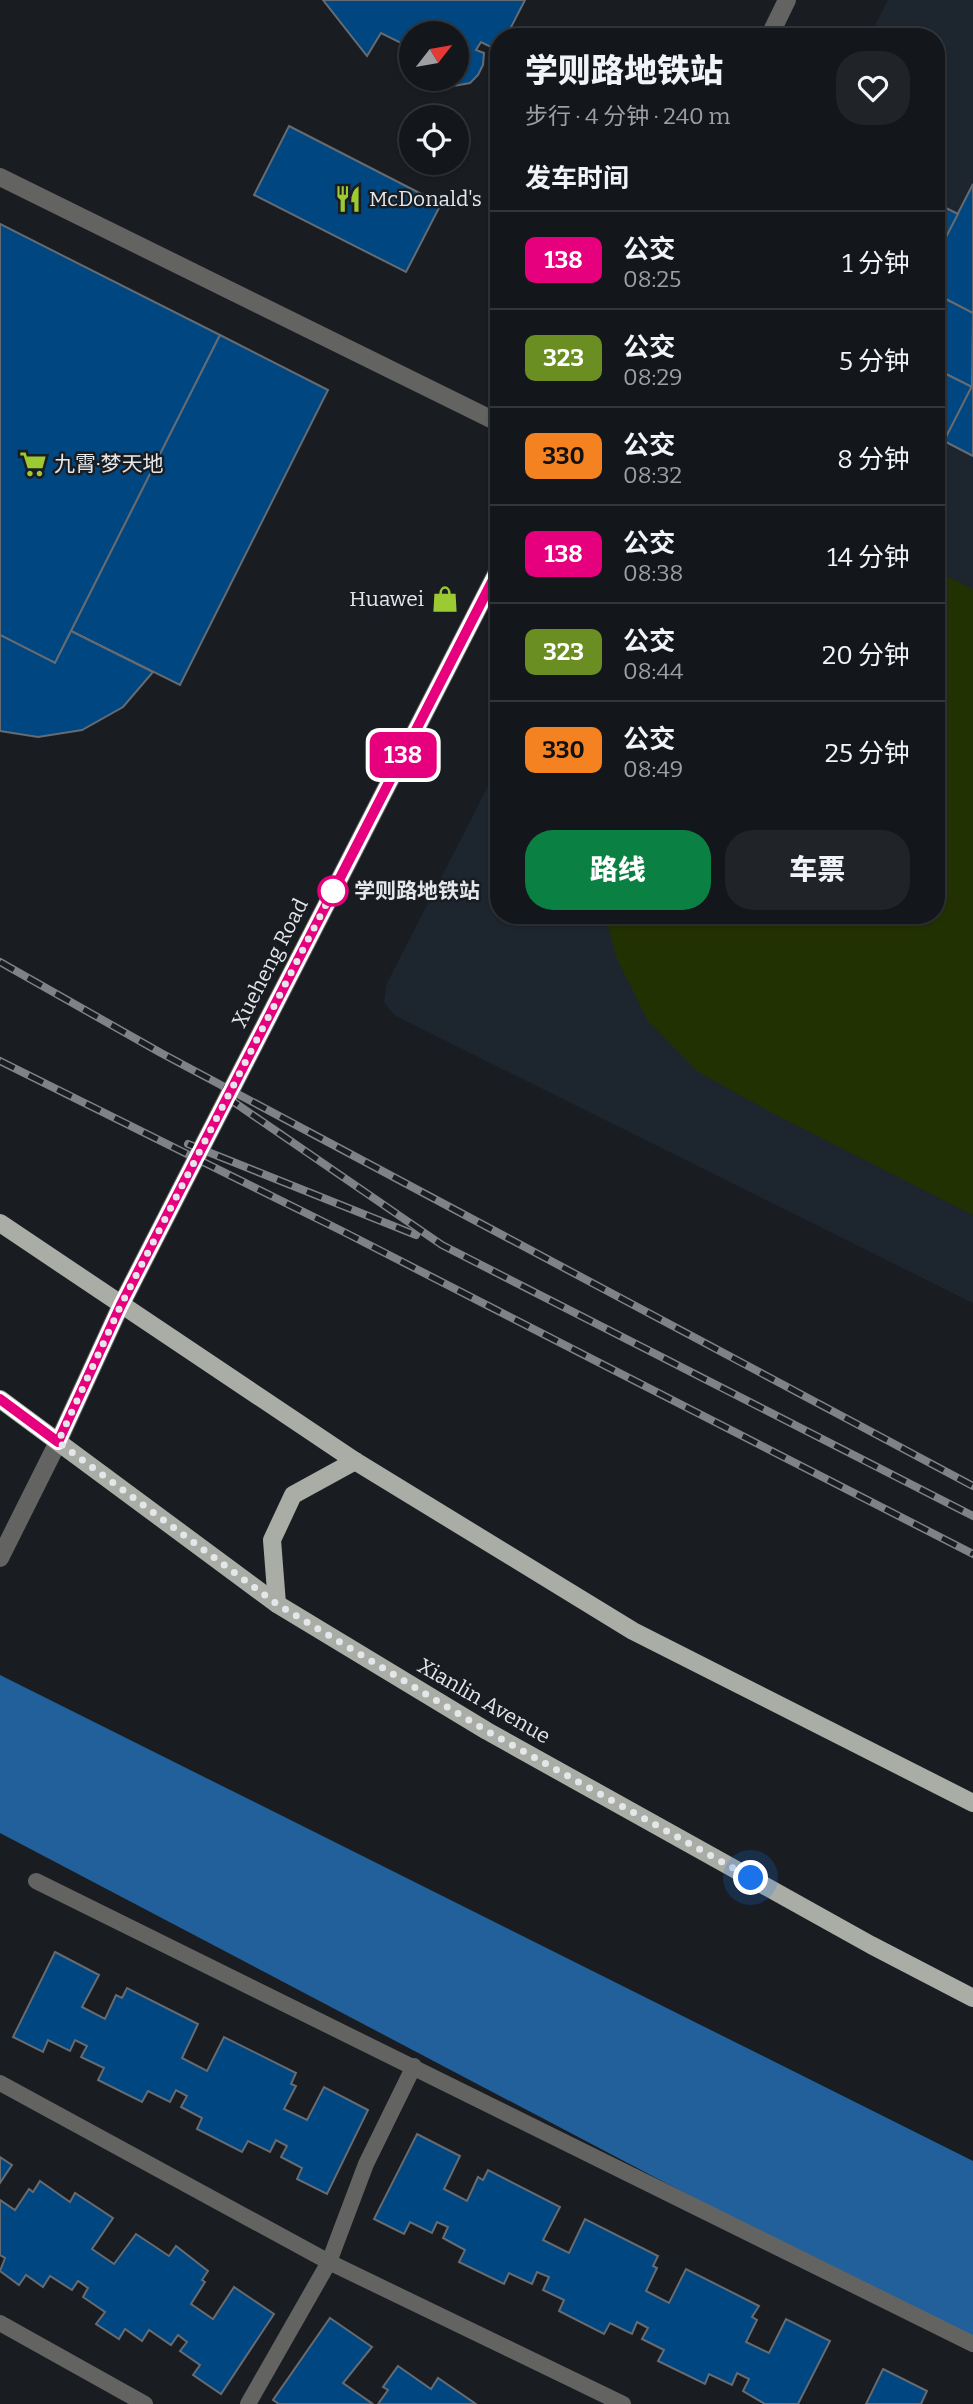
<!DOCTYPE html>
<html lang="zh">
<meta charset="utf-8">
<style>
:root{--surface:#13161a;--page:#202327;--text:#f1f3f6;--muted:#9d9fa2;--line:#323539;--accent:#0b8043}
body{margin:0;font-family:Bitter,"Noto Sans SC",serif;background:var(--page);color:var(--text);height:100vh;display:flex;flex-direction:column;font-size:26px;white-space:nowrap}
*{box-sizing:border-box;margin:0}
p{font-size:23px;color:var(--muted)}
.icon{flex:none;width:38px;height:38px;fill:none;stroke:currentColor;stroke-width:2;stroke-linecap:round;stroke-linejoin:round}
.map{position:relative;flex:1;overflow:hidden}
.drawer{position:absolute;left:490px;top:28px;width:455px;height:896px;display:flex;flex-direction:column;background:var(--surface);border-radius:28px;box-shadow:0 2px 5px #0004,0 0 0 2px var(--line)}
.drawer>*{flex:none}
.badge{padding:0 14px;border-radius:10px;font-size:24px;line-height:46px}
.needle{width:46px;rotate:59deg}
.buttons{position:absolute;left:399px;top:21px;display:grid;gap:14px}
.buttons a{display:grid;place-items:center;width:70px;height:70px;border-radius:50%;background:var(--surface);box-shadow:0 2px 5px #0004,0 0 0 2px var(--line);font-size:35px}
.you{position:absolute;width:35px;height:35px;margin:-18px;border:5px solid #fff;border-radius:50%;background:#1a73e8;box-shadow:0 0 0 10px #1a73e833}
.map>.badge{position:absolute;translate:-50% -50%;box-shadow:0 0 0 4px #fff}
h2{padding:0 35px;font-size:26px;line-height:63px}
.round{display:grid;place-items:center;flex:none;width:74px;height:74px;border-radius:28px;background:var(--page)}
.headline{display:flex;align-items:center;justify-content:space-between;height:119px;padding:0 35px}
h1{font-size:33px;font-weight:800;line-height:52px}
.cta{display:flex;gap:14px;margin-top:auto;padding:14px 35px}
.cta a{flex:1;height:80px;border-radius:28px;background:var(--accent);color:#fff;font-size:28px;font-weight:800;line-height:80px;text-align:center}
.cta a+a{background:var(--page);color:var(--text)}
ul{padding:0;list-style:none}
li{display:flex;align-items:center;gap:21px;height:98px;padding:0 35px;border-top:2px solid var(--line)}
li div{flex:1}
li b{display:block;font-size:26px}
li em{font-style:normal}
li .badge{min-width:77px;font-weight:700;text-align:center}
.map>svg:first-child{display:block}
.built{fill:#1d252f}
.green{fill:#223102}
.water{fill:#22609c}
.building{fill:#004781;stroke:#666b71;stroke-width:2}
.lines{fill:none;stroke-linecap:round;stroke-linejoin:round}
.service{stroke:#636461;stroke-width:16}
.minor{stroke:#636461;stroke-width:18}
.primary{stroke:#aaada6;stroke-width:18}
.rail-casing{stroke:#7f8286;stroke-width:8}
.rail{stroke:#191d22;stroke-width:5;stroke-dasharray:16;stroke-linecap:butt}
.line-casing{stroke:#fff;stroke-width:16}
.line{stroke:#e6007e;stroke-width:10}
.walk{stroke:#e4e7ea;stroke-width:7;stroke-dasharray:0 12.6}
.stop-dot{fill:#fff;stroke:#e6007e;stroke-width:3.5}
.labels{text-anchor:middle;dominant-baseline:central;stroke-width:5;stroke-linejoin:round;paint-order:stroke}
.poi-label{font-size:21px;fill:#e4e7ea;stroke:#191d22;text-anchor:start}
.stop-label{font-size:21px;font-weight:bold;fill:#e4e7ea;stroke:#191d22;text-anchor:start}
.street-label{font-size:21px;fill:#e4e7ea;stroke:#191d22}
</style>
<div class="map">
<svg width="973" height="2404" viewBox="0 0 973 2404">
<rect width="100%" height="100%" fill="#191d22"/>
<polygon class="built" points="888,0 973,0 973,1303 394,1015 384,1002 387,983 499,765 499,915 936,915 936,37 869,37"/>
<polygon class="green" points="936,571 973,589 973,1215 774,1114 697,1071 648,1021 617,959 605,915 936,915"/>
<polygon class="water" points="0,1675 973,2161 973,2337 833,2271 0,1833"/>
<g class="building">
<polygon points="323,0 525,0 506,37 499,37 499,51 481,42 476,50 484,53 483,65 478,75 470,83 448,87 432,79 457,79 457,33 411,33 411,48 381,33 367,56"/>
<polygon points="289,126 441,204 406,272 254,195"/>
<polygon points="973,184 973,313 936,294 936,256"/>
<polygon points="936,203 958,214 936,256 939,216"/>
<polygon points="0,224 220,335 55,663 0,635"/>
<polygon points="936,294 973,313 972,387 936,369"/>
<polygon points="220,335 328,390 180,685 71,631"/>
<polygon points="936,369 972,387 944,441 936,437"/>
<polygon points="973,384 973,456 944,441"/>
<polygon points="71,631 153,672 123,707 82,730 38,737 0,731 0,635 55,663"/>
<polygon points="55,1952 99,1975 82,2007 105,2019 116,1995 122,1998 127,1988 198,2024 182,2058 207,2071 224,2037 296,2073 291,2084 296,2086 284,2109 307,2120 324,2087 368,2110 327,2194 297,2179 302,2168 281,2157 287,2146 276,2140 270,2152 248,2141 242,2152 197,2129 202,2118 181,2107 187,2096 176,2090 170,2102 148,2091 142,2102 98,2080 104,2068 81,2057 87,2046 75,2040 70,2051 48,2040 43,2052 13,2037"/>
<polygon points="417,2134 460,2156 444,2189 467,2201 478,2177 483,2180 488,2170 560,2207 543,2240 569,2253 585,2219 658,2256 653,2266 657,2268 646,2291 669,2303 686,2269 759,2306 752,2317 757,2320 746,2342 769,2353 786,2319 830,2341 798,2404 765,2404 743,2391 749,2379 737,2373 732,2385 709,2374 705,2384 658,2361 664,2350 642,2339 648,2328 637,2322 632,2334 610,2323 604,2334 559,2311 564,2300 543,2290 549,2277 537,2272 532,2284 509,2273 504,2284 459,2262 465,2250 443,2238 448,2227 437,2222 432,2233 410,2222 404,2234 374,2219"/>
<polygon points="0,2157 12,2165 0,2183"/>
<polygon points="40,2181 70,2202 75,2193 113,2218 92,2249 114,2264 136,2234 169,2256 176,2246 208,2271 202,2280 205,2282 191,2304 213,2319 234,2287 274,2314 221,2394 193,2375 200,2365 180,2351 187,2342 178,2335 171,2345 149,2330 142,2341 125,2329 119,2339 96,2324 105,2312 83,2297 88,2288 78,2281 72,2290 50,2276 43,2287 26,2275 19,2285 0,2271 5,2258 0,2255 0,2200 15,2210 29,2189 33,2192"/>
<polygon points="330,2318 372,2347 343,2383 373,2404 279,2404 273,2400"/>
<polygon points="398,2366 431,2389 438,2378 476,2404 378,2404 388,2390 383,2387"/>
<polygon points="883,2369 927,2391 921,2404 866,2404"/>
</g>
<g class="lines">
<g class="service">
<polyline points="36,1881 973,2344"/>
<polyline points="0,2083 329,2262 623,2404"/>
<polyline points="0,2323 145,2404"/>
<polyline points="248,2404 329,2262 366,2164 414,2066"/>
</g>
<g class="minor">
<polyline points="769,37 787,0"/>
<polyline points="0,177 499,423"/>
<polyline points="0,1558 58,1442 121,1305 499,568"/>
</g>
<g class="primary">
<polyline points="0,1223 355,1461 633,1631 973,1803"/>
<polyline points="0,1399 277,1604 487,1731 871,1945 973,1998"/>
<polyline points="277,1604 272,1540 293,1495 355,1461"/>
</g>
<defs>
<g id="rail">
<polyline points="0,962 161,1053 973,1486"/>
<polyline points="0,1061 344,1232 973,1554"/>
<polyline points="225,1096 442,1245 973,1516"/>
<polyline points="188,1144 416,1235"/>
</g>
</defs>
<use href="#rail" class="rail-casing"/>
<use href="#rail" class="rail"/>
</g>
<g class="lines">
<defs>
<polyline id="line" points="0,1399 58,1442 121,1305 499,568"/>
</defs>
<use href="#line" class="line-casing"/>
<use href="#line" class="line"/>
<polyline class="walk" points="333,891 335,887 121,1305 58,1442 277,1604 487,1731 751,1878"/>
</g>
<defs>
<symbol id="restaurant-bare" viewBox="-9 -9 18 18"><path d="M-5-6h1v4h1v-4h1v4h1v-4h1v5L-1.5 .5V6h-2V.5L-5-1ZM5-6V6H3V1.5H1.5Q1.5-4 5-6Z" fill="#9cca32" stroke="#191d22" stroke-width="2.5" paint-order="stroke"/></symbol>
<symbol id="supermarket-bare" viewBox="-9 -9 18 18"><path d="M-6-5.5h2.5l.6 2H6L4.5 2H-2.5L-4.4-4H-6ZM-1.5 3.2a1.3 1.3 0 1 0 .1 0ZM3 3.2a1.3 1.3 0 1 0 .1 0Z" fill="#9cca32" stroke="#191d22" stroke-width="2.5" paint-order="stroke"/></symbol>
<symbol id="shop-bare" viewBox="-9 -9 18 18"><path d="M-5-2.5h2.3a2.7 3.5 0 0 1 5.4 0H5L5.5 6h-11ZM-1.5-2.5h3a1.5 2.3 0 0 0-3 0Z" fill="#9cca32" stroke="#191d22" stroke-width="2.5" paint-order="stroke"/></symbol>
</defs>
<g fill-rule="evenodd">
<use href="#restaurant-bare" x="329" y="180" width="38" height="38"/>
<use href="#supermarket-bare" x="14" y="445" width="38" height="38"/>
<use href="#shop-bare" x="426" y="580" width="38" height="38"/>
</g>
<circle class="stop-dot" cx="333" cy="891" r="14"/>
<g class="labels">
<g class="poi-label">
<text x="369" y="199">McDonald's</text>
<text x="54" y="464">九霄·梦天地</text>
<text x="424" y="599" text-anchor="end">Huawei</text>
</g>
<g class="stop-label">
<text x="354" y="891">学则路地铁站</text>
</g>
<g class="street-label">
<text transform="translate(270 963) rotate(-63)">Xueheng Road</text>
<text transform="translate(484 1701) rotate(30)">Xianlin Avenue</text>
</g>
</g>
</svg>
<div class="buttons">
<a><svg class="needle" viewBox="-14 -14 28 28"><path d="M0-13l5 13h-10z" fill="#e53935"/><path d="M0 13l5-13h-10z" fill="#9d9fa2"/></svg></a>
<a><svg class="icon" aria-label="locate" viewBox="0 0 24 24"><circle cx="12" cy="12" r="6"/><path d="M12 2v4M12 18v4M2 12h4M18 12h4"/></svg></a>
</div>
<div class="you" style="left:751px;top:1878px"></div>
<b class="badge" style="left:403px;top:755px;background:#e6007e;color:#fff">138</b>
<section class="drawer">
<div class="headline"><div><h1>学则路地铁站</h1><p>步行 · 4 分钟 · 240 m</p></div><a class="round"><svg class="icon" aria-label="heart" viewBox="0 0 24 24"><path d="M12 20l-8-8c-3-5 5-10 8-4 3-6 11-1 8 4z"/></svg></a></div>
<h2>发车时间</h2>
<ul>
<li><span class="badge" style="background:#e6007e;color:#fff">138</span><div><b>公交</b><p>08:25</p></div><em>1 分钟</em></li>
<li><span class="badge" style="background:#6b8e23;color:#fff">323</span><div><b>公交</b><p>08:29</p></div><em>5 分钟</em></li>
<li><span class="badge" style="background:#f58220;color:#111">330</span><div><b>公交</b><p>08:32</p></div><em>8 分钟</em></li>
<li><span class="badge" style="background:#e6007e;color:#fff">138</span><div><b>公交</b><p>08:38</p></div><em>14 分钟</em></li>
<li><span class="badge" style="background:#6b8e23;color:#fff">323</span><div><b>公交</b><p>08:44</p></div><em>20 分钟</em></li>
<li><span class="badge" style="background:#f58220;color:#111">330</span><div><b>公交</b><p>08:49</p></div><em>25 分钟</em></li>
</ul>
<div class="cta"><a>路线</a><a>车票</a></div>
</section>
</div>
